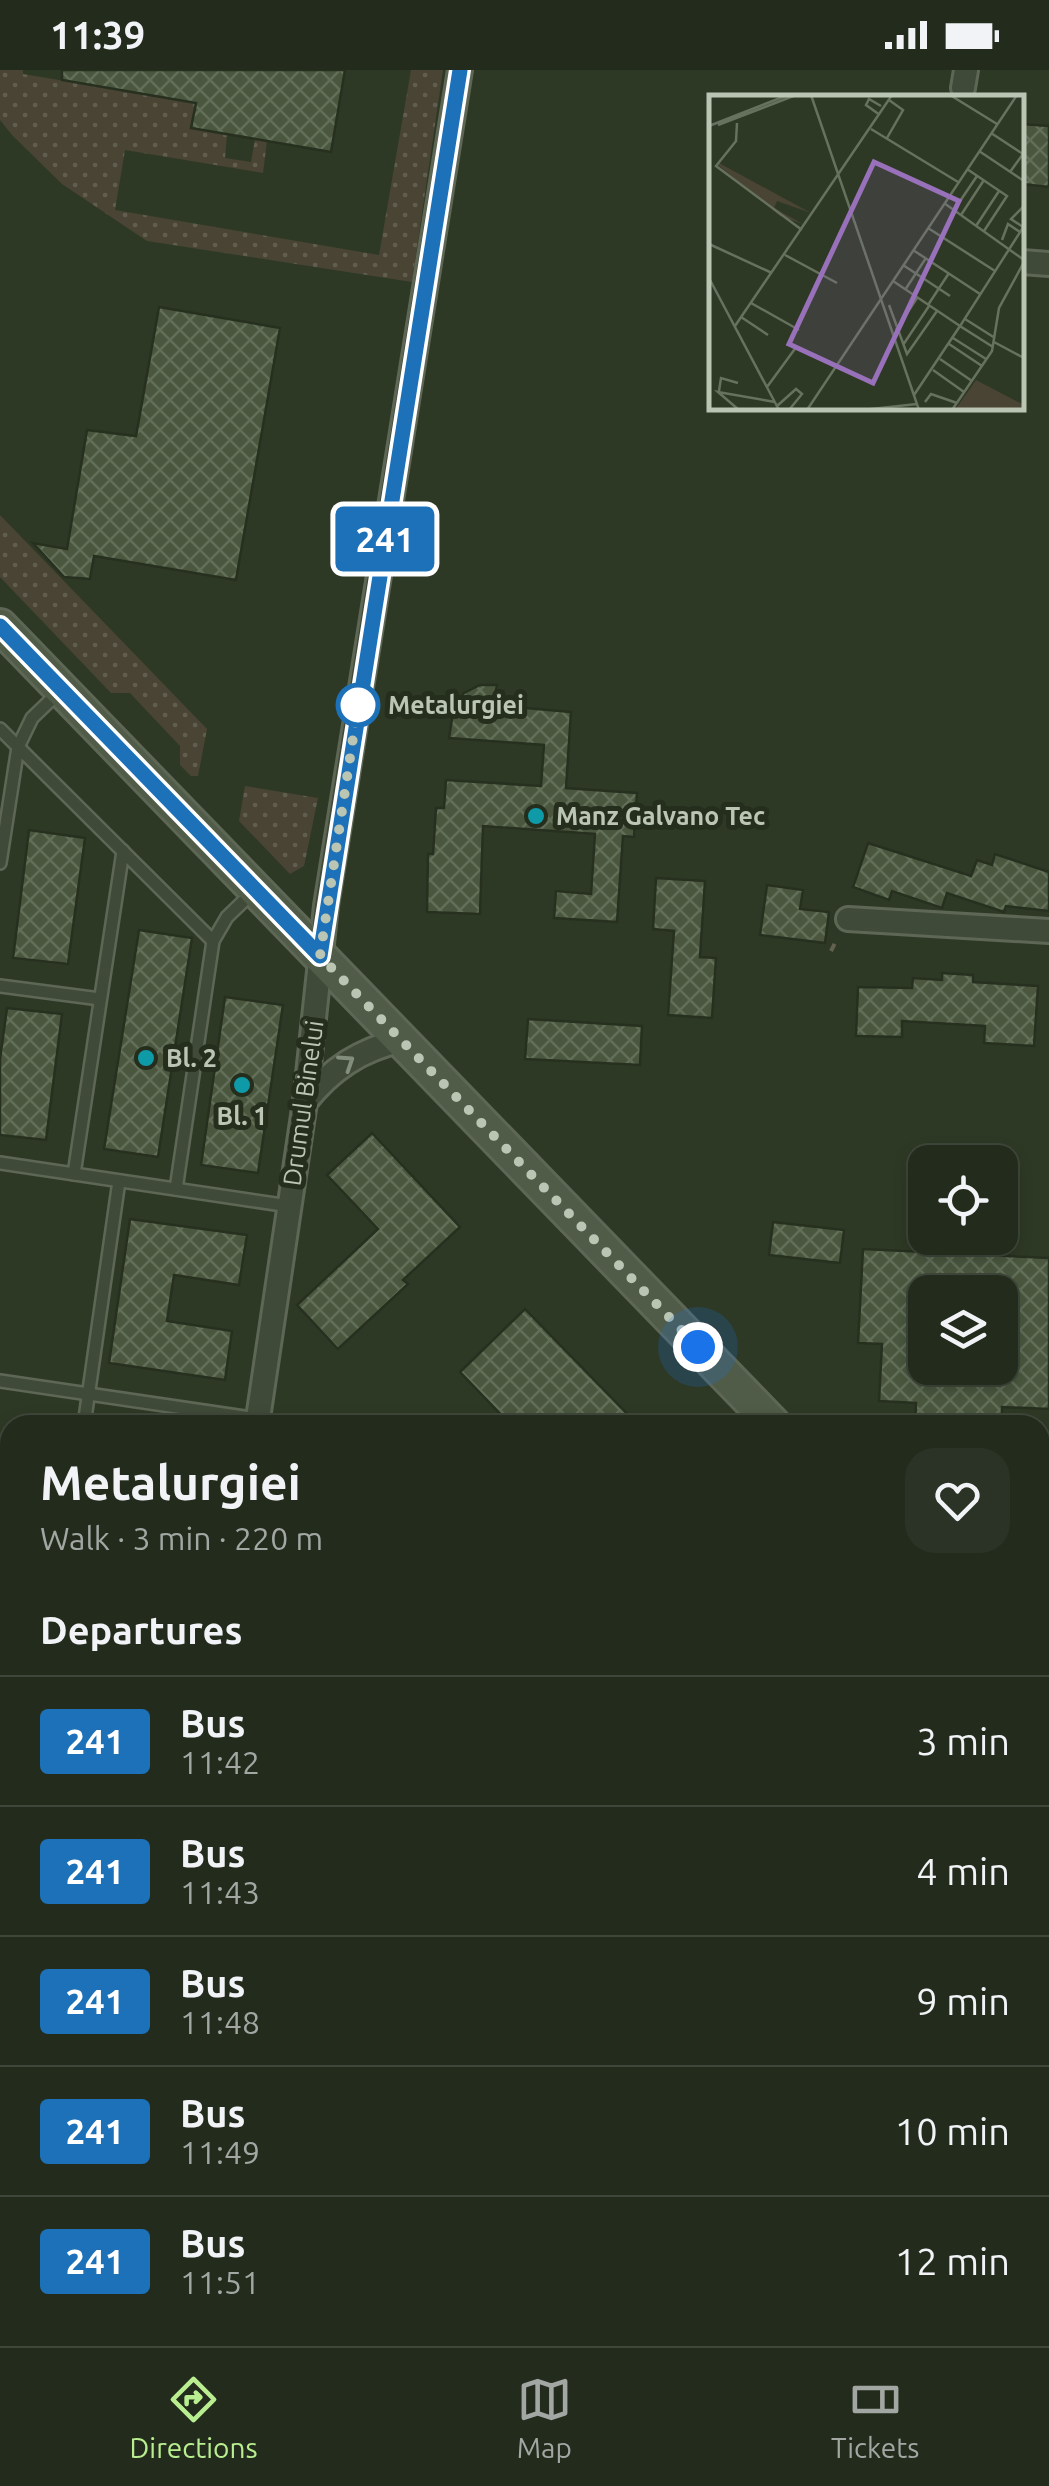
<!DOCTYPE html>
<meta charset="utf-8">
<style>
:root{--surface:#222b1c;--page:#2a3325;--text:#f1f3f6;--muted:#a2a7a3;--line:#3f473b;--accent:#b8ed90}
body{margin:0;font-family:Ubuntu,sans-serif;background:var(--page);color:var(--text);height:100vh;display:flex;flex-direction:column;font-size:38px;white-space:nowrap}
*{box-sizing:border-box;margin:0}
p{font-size:32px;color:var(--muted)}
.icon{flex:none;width:55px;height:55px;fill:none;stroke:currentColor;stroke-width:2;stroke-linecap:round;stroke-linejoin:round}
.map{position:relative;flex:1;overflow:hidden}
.drawer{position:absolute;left:0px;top:1345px;width:1050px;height:932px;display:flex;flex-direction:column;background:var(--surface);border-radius:30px 30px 0 0;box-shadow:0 5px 15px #0003,0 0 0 2px var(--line)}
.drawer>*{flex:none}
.badge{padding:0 20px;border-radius:8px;font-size:35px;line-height:65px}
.tools{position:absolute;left:908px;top:1075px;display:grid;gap:20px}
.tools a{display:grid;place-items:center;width:110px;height:110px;border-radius:20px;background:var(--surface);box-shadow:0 5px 15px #0003,0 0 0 2px var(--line);font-size:50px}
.you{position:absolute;width:50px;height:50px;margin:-25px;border:8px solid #fff;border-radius:50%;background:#1a73e8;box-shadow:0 0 0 15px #1a73e833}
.map>.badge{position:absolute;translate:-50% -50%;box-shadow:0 0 0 5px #fff}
h2{padding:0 40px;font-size:38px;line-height:90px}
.round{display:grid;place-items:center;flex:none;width:105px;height:105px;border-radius:30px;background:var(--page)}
.headline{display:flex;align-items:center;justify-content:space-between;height:170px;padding:0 40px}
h1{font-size:48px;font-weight:700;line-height:75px}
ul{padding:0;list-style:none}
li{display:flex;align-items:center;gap:30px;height:130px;padding:0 40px;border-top:2px solid var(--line)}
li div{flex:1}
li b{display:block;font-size:38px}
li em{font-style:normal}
li .badge{min-width:110px;font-weight:700;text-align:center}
.status{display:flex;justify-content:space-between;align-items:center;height:70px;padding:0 50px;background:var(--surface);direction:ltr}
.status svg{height:28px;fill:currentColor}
.tab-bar{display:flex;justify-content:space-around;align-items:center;height:140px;border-top:2px solid var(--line);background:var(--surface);font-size:28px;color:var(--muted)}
.tab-bar a{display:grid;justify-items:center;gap:5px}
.tab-bar .on{color:var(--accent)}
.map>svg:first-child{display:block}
.grass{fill:url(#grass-dots)}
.pitch{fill:#494434}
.building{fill:url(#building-cross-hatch);stroke:#27301f;stroke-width:2.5;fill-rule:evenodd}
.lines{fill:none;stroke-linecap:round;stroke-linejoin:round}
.lane-casing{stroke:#5e6756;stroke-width:16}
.street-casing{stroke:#5e6756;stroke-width:28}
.secondary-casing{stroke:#5e6756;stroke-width:38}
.path{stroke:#61624f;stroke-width:4;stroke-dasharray:8 8;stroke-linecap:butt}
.lane{stroke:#404a38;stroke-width:11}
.street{stroke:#404a38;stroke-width:22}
.secondary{stroke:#505c47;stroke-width:32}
.oneway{stroke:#848e7c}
.line-casing{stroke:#fff;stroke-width:22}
.line{stroke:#1d71b8;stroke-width:15}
.walk{stroke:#bbc5b3;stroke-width:10;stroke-dasharray:0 18}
.stop-dot{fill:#fff;stroke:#1d71b8;stroke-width:5}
.culture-dot{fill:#0f9aa8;stroke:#252e1d;stroke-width:4}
.labels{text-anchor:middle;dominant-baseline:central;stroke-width:10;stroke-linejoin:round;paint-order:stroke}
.stop-label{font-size:25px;font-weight:bold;fill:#bbc5b3;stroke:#252e1d;text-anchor:start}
.poi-label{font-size:25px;font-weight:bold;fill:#bbc5b3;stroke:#252e1d;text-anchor:start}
.street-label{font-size:25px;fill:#bbc5b3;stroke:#252e1d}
.inset-road{fill:none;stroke:#66715e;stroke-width:2.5}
.view{fill:#9871ba;fill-opacity:0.15;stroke:#9871ba;stroke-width:5}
.inset-edge{fill:none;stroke:#bbc5b3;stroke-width:5}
</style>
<div class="status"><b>11:39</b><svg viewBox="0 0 49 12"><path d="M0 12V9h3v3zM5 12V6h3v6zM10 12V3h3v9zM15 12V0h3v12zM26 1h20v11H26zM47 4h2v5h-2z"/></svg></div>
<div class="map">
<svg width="1049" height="2276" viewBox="0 0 1049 2276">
<defs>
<pattern id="grass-dots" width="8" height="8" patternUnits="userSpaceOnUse" patternTransform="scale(2.5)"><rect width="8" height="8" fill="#494434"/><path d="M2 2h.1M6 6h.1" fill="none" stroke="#615e4f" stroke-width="1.8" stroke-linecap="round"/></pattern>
<pattern id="building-cross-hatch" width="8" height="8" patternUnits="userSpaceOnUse" patternTransform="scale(2.5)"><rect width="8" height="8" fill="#4a573e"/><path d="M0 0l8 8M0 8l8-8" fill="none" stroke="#626e58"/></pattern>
</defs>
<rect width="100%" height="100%" fill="#2e3925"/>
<g class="grass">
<polygon points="0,0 23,0 23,4 196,33 191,58 227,64 225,88 251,92 255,69 267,71 263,103 125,80 115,140 379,185 411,0 443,0 412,212 147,171 62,114 12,65 0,50"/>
<polygon points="0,445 207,659 198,706 191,706 180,695 180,676 130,623 111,623 0,507"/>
<polygon points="245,716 318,728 304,796 290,804 239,751"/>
</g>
<polygon class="pitch" points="1040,1701 1049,1710 1049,1847 1040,1855"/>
<g class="building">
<polygon points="62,0 345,0 331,82 191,58 196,33 62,10"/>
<polygon points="1022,54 1049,56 1049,117 1022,114"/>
<polygon points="159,237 280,258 236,510 94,486 90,509 64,507 33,473 67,479 87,360 136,366"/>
<polygon points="480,615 497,615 496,620 503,621 502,632 525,634 524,638 571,642 566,718 637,723 634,767 623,766 617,852 554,848 556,821 591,824 595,764 483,756 480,844 427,842 428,784 433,784 436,738 444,738 446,710 541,716 544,675 449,668 454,636 464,623"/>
<polygon points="29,760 85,768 68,894 13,888"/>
<polygon points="868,773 971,806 977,790 992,795 995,784 1049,802 1049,841 1006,836 1004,842 947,823 942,838 892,821 889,830 853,817"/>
<polygon points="656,808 705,811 700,887 716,888 712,948 668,945 674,861 653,859"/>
<polygon points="767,815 803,820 800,839 829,842 825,873 760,865"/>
<polygon points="139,860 192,868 158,1087 104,1079"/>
<polygon points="942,903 973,905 973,912 1038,916 1034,976 984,973 985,956 902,951 902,967 856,966 858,917 912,918 913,908 942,910"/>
<polygon points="225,927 283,935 258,1103 201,1095"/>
<polygon points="7,938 62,944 46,1070 0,1065 0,989"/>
<polygon points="528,949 642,956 640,995 525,989"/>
<polygon points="372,1063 460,1157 403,1210 408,1214 338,1279 297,1235 378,1159 327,1105"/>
<polygon points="130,1149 247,1165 239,1215 174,1205 167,1251 232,1261 225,1310 109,1293"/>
<polygon points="773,1152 844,1160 840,1193 769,1185"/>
<path d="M863,1179L1049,1188V1339L1002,1337V1355H915L916,1333L879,1331L882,1274L858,1273ZM925,1222H1000V1298H925Z"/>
<polygon points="525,1239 638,1355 511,1355 460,1302"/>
</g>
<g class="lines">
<defs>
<g id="lane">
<polyline points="0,659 213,871"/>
<polyline points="0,793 18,677 32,648 58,623"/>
<polyline points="0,916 100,929"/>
<polyline points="0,1093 289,1136"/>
<polyline points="74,1104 123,781"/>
<polyline points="176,1119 213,871 227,847 254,821"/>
<polyline points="0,1311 258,1349"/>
<polyline points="84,1355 119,1111"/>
<polyline points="0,1829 10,1830"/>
<polyline points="0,2204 7,2160"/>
</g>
<g id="street">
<polyline points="963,18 966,0"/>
<polyline points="1022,192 1049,194"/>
<polyline points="848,849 1049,861"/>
<path d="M305,1032C331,999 360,980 402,970"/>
<polyline points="257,1355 305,1032 326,836 460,0"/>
<polyline points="0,1523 10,1525"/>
<polyline points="0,2159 10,2161"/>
<polyline points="120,2276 121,2268"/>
</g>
<g id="secondary">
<polyline points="0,556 774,1355"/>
<polyline points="1040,1631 1049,1640"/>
</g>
</defs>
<use href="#lane" class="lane-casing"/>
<use href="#street" class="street-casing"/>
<use href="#secondary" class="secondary-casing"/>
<polyline class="path" points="831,881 836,871"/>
<use href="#lane" class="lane"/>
<use href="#street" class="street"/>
<use href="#secondary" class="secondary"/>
</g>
<defs><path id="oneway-chevron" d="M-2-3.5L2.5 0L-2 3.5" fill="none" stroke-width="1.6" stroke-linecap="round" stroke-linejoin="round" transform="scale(2.5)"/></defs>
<use class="oneway" href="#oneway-chevron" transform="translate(347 992) rotate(-33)"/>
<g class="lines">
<defs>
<polyline id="line" points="0,556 320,886 460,0"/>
</defs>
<use href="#line" class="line-casing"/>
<use href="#line" class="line"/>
<polyline class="walk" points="358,635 320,886 698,1277"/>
</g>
<circle class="stop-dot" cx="358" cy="635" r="20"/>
<g class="culture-dot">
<circle cx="536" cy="746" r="10"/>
<circle cx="146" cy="988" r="10"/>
<circle cx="242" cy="1015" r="10"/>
</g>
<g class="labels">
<g class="stop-label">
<text x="388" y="635">Metalurgiei</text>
</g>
<g class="poi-label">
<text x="556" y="746">Manz Galvano Tec</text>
<text x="166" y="988">Bl. 2</text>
<text x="242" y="1046" text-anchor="middle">Bl. 1</text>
</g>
<g class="street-label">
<text transform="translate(303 1033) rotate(-82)">Drumul Binelui</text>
</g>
</g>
<g transform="translate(709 25)">
<rect width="315" height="315" fill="#2e3925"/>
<path d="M9,70L10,68L102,118L68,106L65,113L94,129L71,121Z" fill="#494434"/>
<path d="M267,285L315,310V315H246Z" fill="#494434"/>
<path class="inset-road" d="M102,0L210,315M241,0L288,29M171,20L157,10L160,4L172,11M28,28L27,46L7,71L93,135M9,30L87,0M0,31L79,0M162,34L249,87M282,38L314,59L301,77M178,43L194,15L180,5M270,56L315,86M258,74L298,101L275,136M235,108L315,165M245,115L268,81M252,120L275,85M267,131L290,96M314,132L302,124L315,111M219,133L286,176M293,145L299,129L311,137M0,149L63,178M204,155L271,199M76,160L128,188M194,170L241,201M0,183L70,315M184,186L251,231L205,300M196,195L217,163M42,208L90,235M180,210L198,259L228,216M219,210L240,178M32,222L59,240M256,224L286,243M26,231L183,0M187,235L208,203M244,243L277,264M285,247L315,263M240,249L273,271M194,250L220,211M284,252L251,231L315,131M231,264L263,286M224,275L255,297M58,292L88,251M10,296L12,283L29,288M216,307L222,299L248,308M68,311L87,294L93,299L80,315M30,315L9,297L66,307M98,315L308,0M153,315L208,309M243,315L283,256L290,213L315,167"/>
<path class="view" d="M165,67L250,106L164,288L80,249Z"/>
<rect width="315" height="315" class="inset-edge"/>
</g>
</svg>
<div class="tools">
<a><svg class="icon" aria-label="locate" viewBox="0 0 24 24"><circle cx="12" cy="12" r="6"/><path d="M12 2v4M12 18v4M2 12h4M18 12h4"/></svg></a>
<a><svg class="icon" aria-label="layers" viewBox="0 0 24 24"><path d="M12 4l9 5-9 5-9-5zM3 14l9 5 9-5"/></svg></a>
</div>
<div class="you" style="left:698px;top:1277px"></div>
<b class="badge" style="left:385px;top:469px;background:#1d71b8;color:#fff">241</b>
<section class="drawer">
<div class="headline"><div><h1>Metalurgiei</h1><p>Walk · 3 min · 220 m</p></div><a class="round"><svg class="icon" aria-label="heart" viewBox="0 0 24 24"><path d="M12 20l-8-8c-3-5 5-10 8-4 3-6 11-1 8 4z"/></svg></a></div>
<h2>Departures</h2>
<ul>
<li><span class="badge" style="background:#1d71b8;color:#fff">241</span><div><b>Bus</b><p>11:42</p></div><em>3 min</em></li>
<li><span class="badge" style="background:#1d71b8;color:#fff">241</span><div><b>Bus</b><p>11:43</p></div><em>4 min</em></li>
<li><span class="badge" style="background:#1d71b8;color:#fff">241</span><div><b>Bus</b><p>11:48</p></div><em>9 min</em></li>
<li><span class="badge" style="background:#1d71b8;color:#fff">241</span><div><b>Bus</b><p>11:49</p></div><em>10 min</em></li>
<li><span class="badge" style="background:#1d71b8;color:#fff">241</span><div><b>Bus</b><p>11:51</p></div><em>12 min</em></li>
</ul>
</section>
</div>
<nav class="tab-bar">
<a class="on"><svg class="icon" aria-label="directions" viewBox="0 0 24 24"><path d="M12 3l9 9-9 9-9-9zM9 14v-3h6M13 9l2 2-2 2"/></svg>Directions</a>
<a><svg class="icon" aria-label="map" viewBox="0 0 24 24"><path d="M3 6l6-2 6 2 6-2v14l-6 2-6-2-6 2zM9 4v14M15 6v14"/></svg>Map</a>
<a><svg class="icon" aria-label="tickets" viewBox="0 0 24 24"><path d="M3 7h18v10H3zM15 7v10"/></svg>Tickets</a>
</nav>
